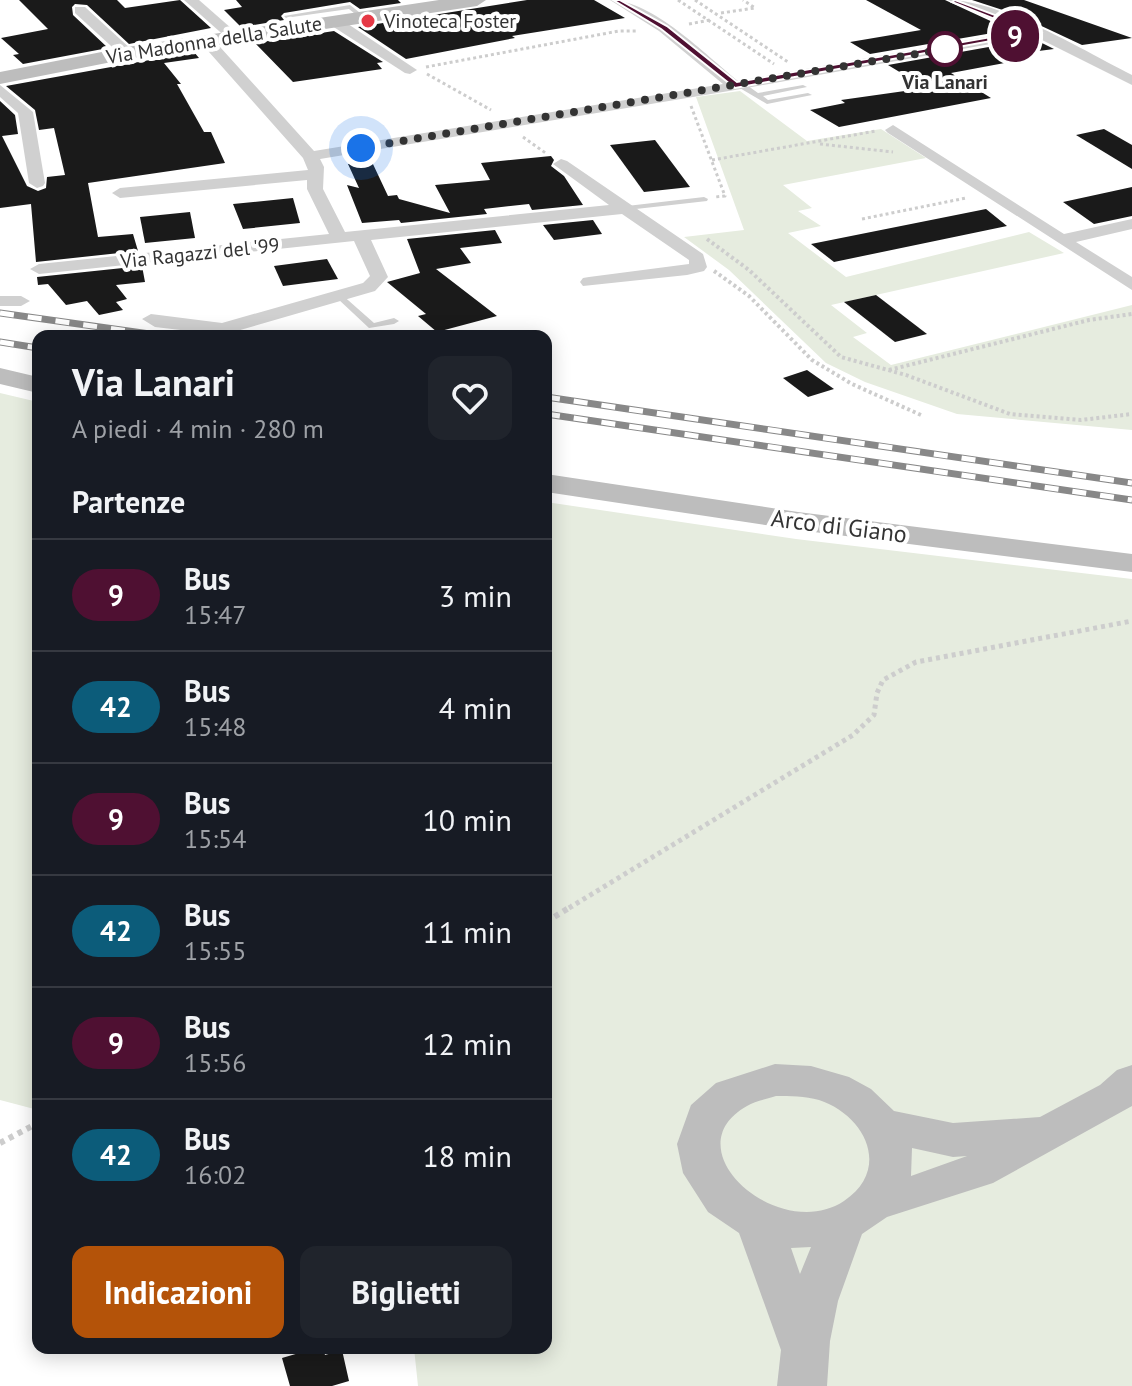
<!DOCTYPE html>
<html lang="it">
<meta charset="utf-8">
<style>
:root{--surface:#171b24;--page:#20242c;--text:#f1f3f6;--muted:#9ea1a6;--line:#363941;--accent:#b45309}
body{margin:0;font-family:"PT Sans",sans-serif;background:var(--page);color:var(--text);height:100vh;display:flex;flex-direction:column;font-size:30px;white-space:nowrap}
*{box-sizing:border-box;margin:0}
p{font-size:26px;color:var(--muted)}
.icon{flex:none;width:44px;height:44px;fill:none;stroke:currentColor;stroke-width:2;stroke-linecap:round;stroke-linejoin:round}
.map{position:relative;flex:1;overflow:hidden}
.side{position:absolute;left:32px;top:330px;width:520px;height:1024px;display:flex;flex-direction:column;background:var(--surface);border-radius:16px;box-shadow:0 4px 20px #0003}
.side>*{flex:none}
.badge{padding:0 16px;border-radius:26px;font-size:28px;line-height:52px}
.you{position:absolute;width:40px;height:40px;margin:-20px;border:6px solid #fff;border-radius:50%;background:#1a73e8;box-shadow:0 0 0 12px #1a73e833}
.map>.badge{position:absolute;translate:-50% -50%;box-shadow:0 0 0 4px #fff}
h2{padding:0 40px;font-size:30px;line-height:72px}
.round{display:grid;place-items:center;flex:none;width:84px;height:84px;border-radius:16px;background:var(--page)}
.summary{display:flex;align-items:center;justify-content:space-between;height:136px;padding:0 40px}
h1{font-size:38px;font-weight:700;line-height:60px}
.action{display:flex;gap:16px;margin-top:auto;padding:16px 40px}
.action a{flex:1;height:92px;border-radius:16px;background:var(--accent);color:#fff;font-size:32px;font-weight:700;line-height:92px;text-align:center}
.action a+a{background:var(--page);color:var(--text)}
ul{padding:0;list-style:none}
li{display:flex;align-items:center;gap:24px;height:112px;padding:0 40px;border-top:2px solid var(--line)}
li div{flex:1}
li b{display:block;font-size:30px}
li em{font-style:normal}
li .badge{min-width:88px;font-weight:700;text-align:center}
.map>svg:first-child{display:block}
.green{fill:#e6ecdf}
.building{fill:#1a1a1a}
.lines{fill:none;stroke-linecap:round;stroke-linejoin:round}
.path-far3{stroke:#cdcdcd;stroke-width:3;stroke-dasharray:3 3;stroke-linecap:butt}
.path-far2{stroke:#cdcdcd;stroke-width:4;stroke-dasharray:3 3;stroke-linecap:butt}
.path-far1{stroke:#cdcdcd;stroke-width:5;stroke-dasharray:4 4;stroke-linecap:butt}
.path{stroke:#cdcdcd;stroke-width:6;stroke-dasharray:5 5;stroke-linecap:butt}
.lane{fill:#d0d0d0;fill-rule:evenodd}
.street{fill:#d0d0d0;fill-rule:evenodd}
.secondary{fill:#bdbdbd;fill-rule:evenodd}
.rail-casing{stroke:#888;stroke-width:7}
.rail{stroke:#fff;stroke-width:5;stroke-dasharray:14;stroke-linecap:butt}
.line{fill:#4f1032;stroke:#fff;stroke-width:2}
.walk{stroke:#333;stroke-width:8;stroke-dasharray:0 14.4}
.poi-dot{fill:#e63946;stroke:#fff;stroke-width:3}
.stop-dot{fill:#fff;stroke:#4f1032;stroke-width:4}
.labels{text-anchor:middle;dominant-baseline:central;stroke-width:8;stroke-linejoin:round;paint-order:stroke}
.far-poi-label{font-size:20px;fill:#333;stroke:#fff;text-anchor:start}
.far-street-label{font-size:20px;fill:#333;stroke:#fff}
.far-stop-label{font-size:20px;font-weight:bold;fill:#333;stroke:#fff}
.street-label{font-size:24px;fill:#333;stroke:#fff}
</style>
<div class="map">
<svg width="1132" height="1386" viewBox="0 0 1132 1386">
<rect width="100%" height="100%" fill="#fff"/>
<g class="green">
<polygon points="740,91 807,141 881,129 926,158 783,185 812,208 798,211 821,226 788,233 846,277 1029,232 1064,253 831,305 867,333 853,337 891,365 1132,305 1132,430 957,414 865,382 826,363 729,270 684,237 744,230 696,97"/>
<polygon points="0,393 38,402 38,1110 0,1100"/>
<polygon points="546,502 796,539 1132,579 1132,1386 418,1386 414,1348 546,1348"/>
</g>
<g class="building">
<polygon points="19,0 117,0 125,8 180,0 211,28 129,44 87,5 75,4 72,7 73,15 108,48 23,64 13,55 19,54 1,38 48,29"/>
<polygon points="236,0 398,0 401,3 360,9 350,2 284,13 281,16 284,20 241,27 224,10 242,7"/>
<polygon points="527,0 594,0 625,18 512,36 515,38 406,59 358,27"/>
<polygon points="866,0 945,0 1010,30 870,54 850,42 921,30"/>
<polygon points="972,0 1024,0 1132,38 1082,45 1018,15"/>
<polygon points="334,31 383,62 377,63 382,69 293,82 255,43"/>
<polygon points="1034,39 1054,49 1023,53 1032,58 951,73 991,98 839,127 810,110 845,103 841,100 926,88 888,65"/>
<polygon points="194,52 199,58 164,63 181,84 177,84 204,132 211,132 225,163 88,183 98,237 133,234 138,251 36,262 31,204 0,208 0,101 15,115 18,134 2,136 27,186 38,191 46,188 47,177 65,175 54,128 39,130 35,110 6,86"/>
<polygon points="1104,129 1132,145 1132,169 1076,135"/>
<polygon points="655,140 690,187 644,192 610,145"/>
<polygon points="551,156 554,160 551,166 564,176 583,205 532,210 529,204 484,209 487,214 401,223 399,220 362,223 347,185 359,188 348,164 372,162 388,196 397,195 399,199 450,213 435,185 490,180 481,163"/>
<polygon points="1132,187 1132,216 1094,224 1063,202"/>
<polygon points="293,198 300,223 243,229 233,204"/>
<polygon points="986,209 1007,226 834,262 811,244"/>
<polygon points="190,212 195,238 145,243 140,217"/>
<polygon points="593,220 602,234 554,240 543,225"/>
<polygon points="495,230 502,243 460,248 471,263 436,269 497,316 437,332 418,316 426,314 387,282 420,273 407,239"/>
<polygon points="327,259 338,279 283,286 274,266"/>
<polygon points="142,266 145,282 116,285 127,299 116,302 123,310 99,315 87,301 66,305 48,284 38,285 37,277"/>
<polygon points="876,295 927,334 895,342 844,302"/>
<polygon points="807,370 834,389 808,397 783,378"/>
<polygon points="316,1348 323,1348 325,1355 342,1350 349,1381 332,1386 290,1386 282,1358"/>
</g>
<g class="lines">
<g class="path-far3">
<polyline points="678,0 774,64"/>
<polyline points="695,0 788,62"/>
<polyline points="721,13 755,8 743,0"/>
<polyline points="689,24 710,20"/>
<polyline points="426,67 619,31 636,31"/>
<polyline points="427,74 491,110"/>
<polyline points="691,106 725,196 715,197"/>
<polyline points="523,137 547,154"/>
<polyline points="820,144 893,152"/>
<polyline points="712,160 876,131"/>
<polyline points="862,219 966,198"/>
</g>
<g class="path-far2">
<polyline points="707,239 749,270 841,357 906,375 1010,414 1081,420 1132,414"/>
<polyline points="714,271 749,296 812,360 852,384 921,415"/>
<polyline points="889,370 1089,320 1132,314"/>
</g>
<polyline class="path-far1" points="569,908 853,735 874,715 877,693 883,680 916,662 1132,621"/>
<g class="path">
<polyline points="546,922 572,906"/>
<polyline points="0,1143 38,1123"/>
</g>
<g class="lane">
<polygon points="350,5 364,16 364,18 360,18 349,9 292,17 299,26 296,28 284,16"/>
<polygon points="738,83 744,83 758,93 803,85 807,87 763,96 768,100 808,93 812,95 767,104 738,87"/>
<polygon points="704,197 708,199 707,201 627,210 623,208 627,206"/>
<polygon points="340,293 374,323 394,318 399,321 394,324 369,328 337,298 337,294"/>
</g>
<g class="street">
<polygon points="184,0 199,0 240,36 228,39"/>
<path d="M610,0C652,0 706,55 738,81L1020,31L948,0C1001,0 1084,51 1132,75V85L1034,36L741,89L320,159L324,167L323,189L345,232L609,205L553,164L561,159L567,161L703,254L707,267L704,271L687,275L583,286L580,282L583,278L589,277L689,264V260L622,214L371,240L388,277L375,291L223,335L155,327L142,319L151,314L222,323L363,283L370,276L354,241L39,274L30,269L39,264L329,234L307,189V180L120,198L112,193L120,188L308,170L303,158L201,43V37H211L314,151L723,84L659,31Z"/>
<polygon points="75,7 85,7 132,50 132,56 122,56 75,13"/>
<polygon points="329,18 339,18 417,70 410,74 405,73 329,24"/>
<polygon points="0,85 33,112 45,183 43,186 37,188 29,183 18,113 0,97"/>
<polygon points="893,125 1064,234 1132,219 1132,229 1076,242 1132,277 1132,290 888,133 885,130"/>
<polygon points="0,296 21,296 30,301 21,306 0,306"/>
</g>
<g class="secondary">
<polygon points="439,0 486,0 477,6 127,59 0,84 0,72 127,47"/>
<polygon points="0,368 38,377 38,393 0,384"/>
<polygon points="546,474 798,512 1132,554 1132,572 798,530 546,492"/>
<path d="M775,1064L811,1066L849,1077L871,1089L894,1111L953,1123L1040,1117L1100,1085L1117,1070L1132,1065V1106L993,1183L887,1217L862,1234L838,1301L830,1341L827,1386H777L781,1350L739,1233L708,1212L683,1173L677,1144L691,1105L716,1083ZM776,1096C790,1096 805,1096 819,1100C865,1115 892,1169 844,1201C779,1244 670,1149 747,1106C755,1101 767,1099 776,1096ZM912,1148L953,1157L967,1156L911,1176ZM811,1247L800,1274L791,1248Z"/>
</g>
<defs>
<g id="rail">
<polyline points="0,313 164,336"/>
<polyline points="0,342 38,348"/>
<polyline points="546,397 1132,483"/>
<polyline points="546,414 1132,500"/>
</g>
</defs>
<use href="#rail" class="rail-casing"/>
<use href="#rail" class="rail"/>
</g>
<polygon class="line" points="613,0 620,0 667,26 737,82 1025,31 952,2 955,0 1040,32 735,88 661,29"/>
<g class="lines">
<polyline class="walk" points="361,148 945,49"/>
</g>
<circle class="poi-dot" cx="368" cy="21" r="8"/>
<circle class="stop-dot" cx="945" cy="49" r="16"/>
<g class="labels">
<g class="far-poi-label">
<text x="384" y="21">Vinoteca Foster</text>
</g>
<g class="far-street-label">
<text transform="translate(214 40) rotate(-9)">Via Madonna della Salute</text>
<text transform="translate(200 253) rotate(-6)">Via Ragazzi del '99</text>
</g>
<g class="far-stop-label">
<text x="945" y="82">Via Lanari</text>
</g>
<g class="street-label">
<text transform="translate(839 526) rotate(7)">Arco di Giano</text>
</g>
</g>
</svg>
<div class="you" style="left:361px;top:148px"></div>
<b class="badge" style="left:1015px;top:36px;background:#4f1032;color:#fff">9</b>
<section class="side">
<div class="summary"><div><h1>Via Lanari</h1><p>A piedi · 4 min · 280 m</p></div><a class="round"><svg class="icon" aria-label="heart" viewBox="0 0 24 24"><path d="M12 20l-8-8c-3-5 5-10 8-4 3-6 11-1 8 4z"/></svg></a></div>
<h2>Partenze</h2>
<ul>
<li><span class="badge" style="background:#4f1032;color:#fff">9</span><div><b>Bus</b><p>15:47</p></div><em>3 min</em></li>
<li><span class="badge" style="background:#0c5c7a;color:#fff">42</span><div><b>Bus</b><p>15:48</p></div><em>4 min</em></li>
<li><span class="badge" style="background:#4f1032;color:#fff">9</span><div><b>Bus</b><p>15:54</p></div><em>10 min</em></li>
<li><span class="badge" style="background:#0c5c7a;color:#fff">42</span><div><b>Bus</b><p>15:55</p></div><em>11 min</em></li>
<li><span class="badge" style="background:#4f1032;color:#fff">9</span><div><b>Bus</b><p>15:56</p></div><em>12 min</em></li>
<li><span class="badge" style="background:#0c5c7a;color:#fff">42</span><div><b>Bus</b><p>16:02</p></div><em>18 min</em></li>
</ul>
<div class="action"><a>Indicazioni</a><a>Biglietti</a></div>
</section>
</div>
